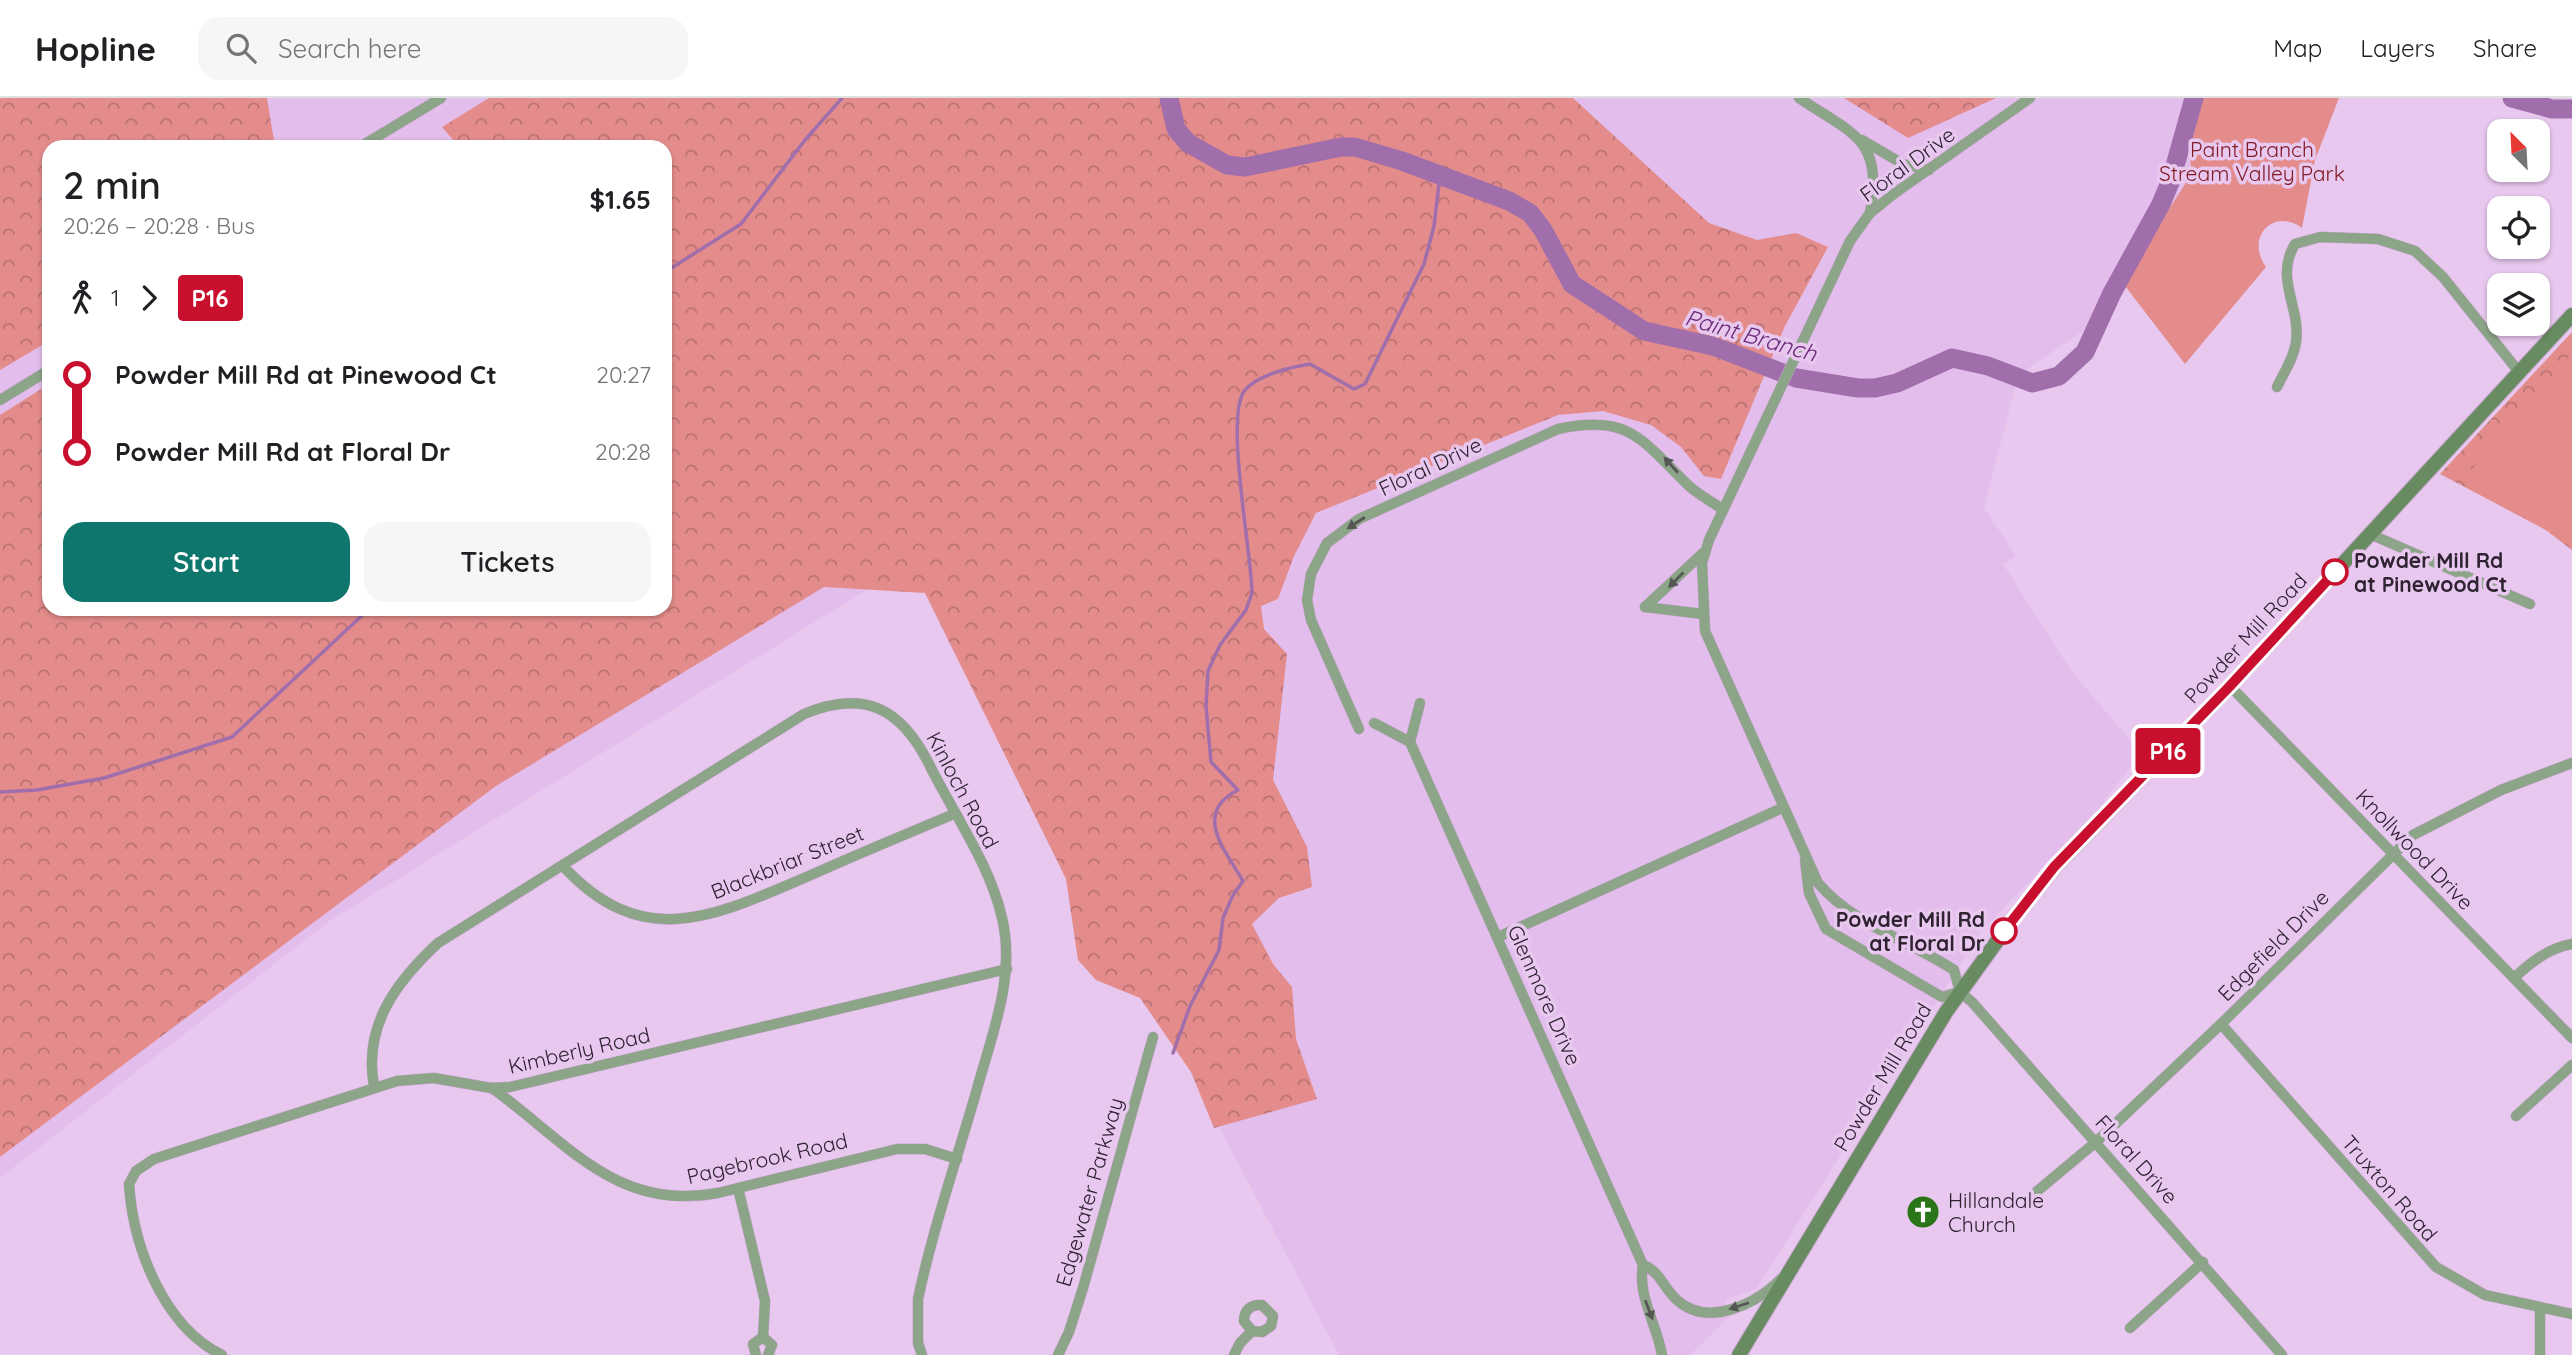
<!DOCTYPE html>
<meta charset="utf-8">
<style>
:root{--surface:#fff;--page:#f6f6f6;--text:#202124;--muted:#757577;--line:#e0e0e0;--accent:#0f766e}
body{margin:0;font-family:Quicksand,sans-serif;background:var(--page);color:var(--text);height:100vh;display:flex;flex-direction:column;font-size:26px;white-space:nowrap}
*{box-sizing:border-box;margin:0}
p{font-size:23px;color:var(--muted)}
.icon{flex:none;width:38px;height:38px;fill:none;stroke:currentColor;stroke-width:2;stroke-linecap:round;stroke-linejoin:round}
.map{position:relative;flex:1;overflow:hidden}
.drawer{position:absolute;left:42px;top:42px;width:630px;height:476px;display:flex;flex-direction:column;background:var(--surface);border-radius:21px;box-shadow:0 2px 5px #0004}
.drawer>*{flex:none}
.badge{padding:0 14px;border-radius:5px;font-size:24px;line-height:46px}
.needle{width:46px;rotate:336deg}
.buttons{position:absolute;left:2487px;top:21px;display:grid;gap:14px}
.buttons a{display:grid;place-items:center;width:63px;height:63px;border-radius:14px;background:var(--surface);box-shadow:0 2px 5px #0004;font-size:35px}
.map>.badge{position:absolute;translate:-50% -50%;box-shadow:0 0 0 4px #fff}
.legs{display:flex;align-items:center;gap:10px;height:77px;padding:0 21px;font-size:23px}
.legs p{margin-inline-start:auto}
.head{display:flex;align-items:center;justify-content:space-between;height:119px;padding:0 21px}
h1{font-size:38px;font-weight:600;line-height:52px}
.button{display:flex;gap:14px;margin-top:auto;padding:14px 21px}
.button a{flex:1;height:80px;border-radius:21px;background:var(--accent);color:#fff;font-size:28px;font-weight:600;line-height:80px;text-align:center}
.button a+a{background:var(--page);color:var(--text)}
ul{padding:0 21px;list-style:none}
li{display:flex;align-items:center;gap:24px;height:77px;font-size:26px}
li i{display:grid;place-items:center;width:10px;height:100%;margin:0 9px;background:currentColor}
li i::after{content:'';width:18px;height:18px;margin:-9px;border:5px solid;border-radius:50%;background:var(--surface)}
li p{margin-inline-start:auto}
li:first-child i{background:linear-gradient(#0000 50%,currentColor 0)}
li:last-child i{background:linear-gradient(currentColor 50%,#0000 0)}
header{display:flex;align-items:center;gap:42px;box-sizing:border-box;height:98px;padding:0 35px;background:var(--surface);border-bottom:2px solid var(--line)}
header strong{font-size:33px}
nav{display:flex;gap:38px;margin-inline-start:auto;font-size:24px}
.search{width:490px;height:63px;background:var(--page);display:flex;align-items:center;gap:18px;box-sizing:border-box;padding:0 24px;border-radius:21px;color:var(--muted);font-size:26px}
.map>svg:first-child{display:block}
.built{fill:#e3bdeb;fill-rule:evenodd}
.forest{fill:url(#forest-crowns)}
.green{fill:#e48c8c}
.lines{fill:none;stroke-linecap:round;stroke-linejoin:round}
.stream{stroke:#a16eac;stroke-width:3.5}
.river{stroke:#a16eac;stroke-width:19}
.street-casing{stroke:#c3a7c9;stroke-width:11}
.secondary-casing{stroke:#c3a7c9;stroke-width:16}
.street{stroke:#8ca487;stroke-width:10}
.secondary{stroke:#688b61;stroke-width:14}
.oneway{fill:#545754}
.line-1-casing{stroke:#fff;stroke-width:16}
.line-1{stroke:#c8102e;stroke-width:10}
.stop-1-dot{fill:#fff;stroke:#c8102e;stroke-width:3.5}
.labels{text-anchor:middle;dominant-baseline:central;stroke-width:7;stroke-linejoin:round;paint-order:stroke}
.park-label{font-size:21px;fill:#821b26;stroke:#e8c8ef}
.street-label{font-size:21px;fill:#2f2332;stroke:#e8c8ef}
.stop-label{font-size:21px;font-weight:bold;fill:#2f2332;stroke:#e8c8ef;text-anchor:start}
.poi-label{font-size:21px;fill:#2f2332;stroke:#e8c8ef;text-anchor:start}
.water-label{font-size:23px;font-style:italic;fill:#692a77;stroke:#e8c8ef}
</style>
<header>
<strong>Hopline</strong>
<div class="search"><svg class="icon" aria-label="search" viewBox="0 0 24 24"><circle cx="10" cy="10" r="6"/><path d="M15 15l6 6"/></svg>Search here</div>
<nav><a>Map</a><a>Layers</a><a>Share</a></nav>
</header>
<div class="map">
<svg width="2572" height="1257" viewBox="0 0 2572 1257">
<defs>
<pattern id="forest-crowns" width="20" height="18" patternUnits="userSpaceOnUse" patternTransform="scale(1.75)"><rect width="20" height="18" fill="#e48c8c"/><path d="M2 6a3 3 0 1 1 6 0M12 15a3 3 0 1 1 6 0" fill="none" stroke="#b97273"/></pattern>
</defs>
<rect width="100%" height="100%" fill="#e8c8ef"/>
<path class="built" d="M0,0H2188L2191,77L2095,225L2018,277L1984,410L2016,458L2003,466L2071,573L2141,655L2098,711L1980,835L1757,1190L1725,1202L1730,1218L1690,1257H1339L920,459L328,824L0,1080ZM49,49H665V511H49Z"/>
<g class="forest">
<polygon points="0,0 267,0 275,49 49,49 49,243 0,272"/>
<polygon points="489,0 1573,0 1709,125 1757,142 1796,135 1828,149 1785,228 1721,381 1704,378 1681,349 1651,327 1603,313 1558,317 1316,415 1294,458 1278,501 1261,508 1264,531 1287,556 1273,682 1307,749 1312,789 1279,800 1252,826 1273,866 1292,889 1296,941 1317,1001 1214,1030 1191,974 1140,900 1096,882 1078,862 1066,781 925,495 824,489 496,688 0,1059 0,317 49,286 49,511 665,511 665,49 459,49 442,29"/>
<polygon points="1844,0 1996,0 1908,40"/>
<polygon points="2572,234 2572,452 2546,432 2440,376"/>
</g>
<g class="green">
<path d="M2188,0H2339L2315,62L2302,130C2273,109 2245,140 2266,169L2185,266L2122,184L2191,77Z"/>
<polygon points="2572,256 2572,447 2461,383"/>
</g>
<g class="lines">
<g class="stream">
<polyline points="665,174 741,126 805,42 842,0"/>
<polyline points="0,694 37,692 104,680 232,639 369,511"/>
<path d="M1173,955L1190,908L1219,852L1223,820L1233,797L1243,783C1225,752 1192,715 1238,692L1211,664L1206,608L1208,573L1220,547L1246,512L1252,495C1252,457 1224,317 1245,292C1258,277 1291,269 1310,266L1354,291L1365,286L1424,166L1434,128L1440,78"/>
</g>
<g class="river">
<polyline points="1169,0 1176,31 1188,45 1227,67 1245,69 1341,49 1355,49 1402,63 1509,103 1530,115 1543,132 1572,186 1644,233 1713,248 1796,280 1858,290 1875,290 1897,285 1952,260 1988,268 2032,285 2059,278 2085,254 2112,195 2161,106 2171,82 2194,0"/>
<polyline points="2512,0 2552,11 2572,11"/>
</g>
<defs>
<g id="street">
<path d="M1799,0C1854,37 1883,40 1870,115"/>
<path d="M2030,0L1895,95L1870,115L1850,143L1709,442L1702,465L1705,533L1818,785C1854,827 1910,843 1954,872L1960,894L1972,904L2282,1257"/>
<polyline points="1862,42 1903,66 1929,72"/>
<polyline points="360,49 441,0"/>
<path d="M2277,289C2284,274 2294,260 2296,244C2301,209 2274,181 2295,146L2320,139L2378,141L2415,153L2443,179L2519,274"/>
<polyline points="0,302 49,272"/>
<polyline points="2370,436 2530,506"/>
<polyline points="1645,509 1703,455"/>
<polyline points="1645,509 1703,516"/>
<polyline points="2230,588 2572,940"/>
<polyline points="1374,625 1410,644 1643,1167"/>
<path d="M1359,631L1311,522L1307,502L1311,476L1327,445L1359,421L1558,331C1629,316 1641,341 1687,386C1697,396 1711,403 1722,411"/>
<polyline points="1410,644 1420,605"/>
<polyline points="1805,762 1809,795 1826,831 1942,899 1959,894"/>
<path d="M563,768C644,856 717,817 811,777C858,756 906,736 954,716"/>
<polyline points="1498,839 1782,710"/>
<path d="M2514,880C2531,864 2549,850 2572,846"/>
<polyline points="2221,926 2436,1169 2485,1197 2572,1216"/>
<path d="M374,988C363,928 396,884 438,845L804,616C864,591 901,610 929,666C953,715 990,766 1002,820C1016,878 992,936 977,991C957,1061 933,1130 918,1201V1245L922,1257"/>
<path d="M492,990C567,1044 616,1114 718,1095L897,1051H925L957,1061"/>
<polyline points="2516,1018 2572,967"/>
<polyline points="738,1090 765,1203 763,1239"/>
<polyline points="2029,1100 2096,1044 2221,926 2413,737 2501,692 2572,665"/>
<path d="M1643,1167C1661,1174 1663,1190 1677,1202C1708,1230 1756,1206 1781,1181"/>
<path d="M1643,1167C1637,1198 1657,1226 1662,1257"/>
<polyline points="2540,1210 2540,1257"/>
<polyline points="2130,1230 2203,1164"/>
<polyline points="763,1239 772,1247 768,1257"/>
<path d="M222,1257C163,1228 133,1148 129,1086L136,1073L154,1061L397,983L434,980L491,990L510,989L1007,871"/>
<polyline points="756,1257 753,1246 763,1239"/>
<polyline points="1058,1257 1069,1234 1083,1190 1153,939"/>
<path d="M1234,1257L1240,1245L1252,1233L1262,1234L1271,1228L1273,1218L1262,1207C1251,1206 1244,1212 1244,1223L1252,1233"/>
</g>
<polyline id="secondary" points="1739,1257 1946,914 2013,821 2054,770 2230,588 2572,217"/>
</defs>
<use href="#street" class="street-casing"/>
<use href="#secondary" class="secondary-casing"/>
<use href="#street" class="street"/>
<use href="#secondary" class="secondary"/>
</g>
<defs><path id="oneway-solid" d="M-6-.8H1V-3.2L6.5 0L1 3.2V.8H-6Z" transform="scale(1.75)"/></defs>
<g class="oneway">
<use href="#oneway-solid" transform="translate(1671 367) rotate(-132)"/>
<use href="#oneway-solid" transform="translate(1356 425) rotate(147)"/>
<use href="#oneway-solid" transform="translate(1676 482) rotate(135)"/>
<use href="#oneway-solid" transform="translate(1739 1208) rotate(162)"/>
<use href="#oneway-solid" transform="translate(1649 1212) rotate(69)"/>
</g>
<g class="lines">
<defs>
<polyline id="line-1" points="2004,833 2054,769 2230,588 2335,474"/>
</defs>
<use href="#line-1" class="line-1-casing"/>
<use href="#line-1" class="line-1"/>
</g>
<defs>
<symbol id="church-disc" viewBox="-11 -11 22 22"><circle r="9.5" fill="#2b7519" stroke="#e8c8ef"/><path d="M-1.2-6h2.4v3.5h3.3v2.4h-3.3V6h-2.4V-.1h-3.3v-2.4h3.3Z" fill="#fff"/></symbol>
</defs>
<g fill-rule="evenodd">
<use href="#church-disc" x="1904" y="1095" width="38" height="38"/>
</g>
<g class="stop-1-dot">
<circle cx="2335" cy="474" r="12"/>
<circle cx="2004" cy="833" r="12"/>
</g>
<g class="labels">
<g class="park-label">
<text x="2252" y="51">Paint Branch<tspan x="2252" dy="24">Stream Valley Park</tspan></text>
</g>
<g class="street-label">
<text transform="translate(1907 66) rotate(-36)">Floral Drive</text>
<text transform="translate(1430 368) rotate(-25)">Floral Drive</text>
<text transform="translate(2245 540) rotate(-47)">Powder Mill Road</text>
<text transform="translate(963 692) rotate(62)">Kinloch Road</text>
<text transform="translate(2415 751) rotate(46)">Knollwood Drive</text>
<text transform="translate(787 764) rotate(-22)">Blackbriar Street</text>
<text transform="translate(2273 847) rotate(-45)">Edgefield Drive</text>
<text transform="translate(1545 897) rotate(66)">Glenmore Drive</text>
<text transform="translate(579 952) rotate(-13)">Kimberly Road</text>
<text transform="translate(1882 979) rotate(-59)">Powder Mill Road</text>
<text transform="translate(767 1060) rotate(-13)">Pagebrook Road</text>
<text transform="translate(2137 1061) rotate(48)">Floral Drive</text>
<text transform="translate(2390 1090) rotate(49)">Truxton Road</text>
<text transform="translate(1089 1094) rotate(-74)">Edgewater Parkway</text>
</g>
<g class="stop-label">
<text x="2354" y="462">Powder Mill Rd<tspan x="2354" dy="24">at Pinewood Ct</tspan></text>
<text x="1985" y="821" text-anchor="end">Powder Mill Rd<tspan x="1985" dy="24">at Floral Dr</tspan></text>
</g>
<g class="poi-label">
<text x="1948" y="1102">Hillandale<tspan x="1948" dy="24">Church</tspan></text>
</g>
<g class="water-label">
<text transform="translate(1751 237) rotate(16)">Paint Branch</text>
</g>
</g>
</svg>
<div class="buttons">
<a><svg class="needle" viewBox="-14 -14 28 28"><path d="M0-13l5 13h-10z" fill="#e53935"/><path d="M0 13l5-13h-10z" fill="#757577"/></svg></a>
<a><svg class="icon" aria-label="locate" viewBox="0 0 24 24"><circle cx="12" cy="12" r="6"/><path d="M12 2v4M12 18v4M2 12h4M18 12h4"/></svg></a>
<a><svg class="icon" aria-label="layers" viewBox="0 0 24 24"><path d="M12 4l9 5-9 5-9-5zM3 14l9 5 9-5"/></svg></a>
</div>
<b class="badge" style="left:2168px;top:653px;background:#c8102e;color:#fff">P16</b>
<section class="drawer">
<div class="head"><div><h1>2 min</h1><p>20:26 – 20:28 · Bus</p></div><b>$1.65</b></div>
<div class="legs"><svg class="icon" aria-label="walk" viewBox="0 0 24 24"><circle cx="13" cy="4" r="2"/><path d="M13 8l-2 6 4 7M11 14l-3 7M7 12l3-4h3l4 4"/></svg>1<svg class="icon" aria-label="forward" viewBox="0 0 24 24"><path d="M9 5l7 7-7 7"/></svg><b class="badge" style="background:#c8102e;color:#fff">P16</b></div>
<ul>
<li><i style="color:#c8102e"></i><b>Powder Mill Rd at Pinewood Ct</b><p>20:27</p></li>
<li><i style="color:#c8102e"></i><b>Powder Mill Rd at Floral Dr</b><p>20:28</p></li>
</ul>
<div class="button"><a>Start</a><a>Tickets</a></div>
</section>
</div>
